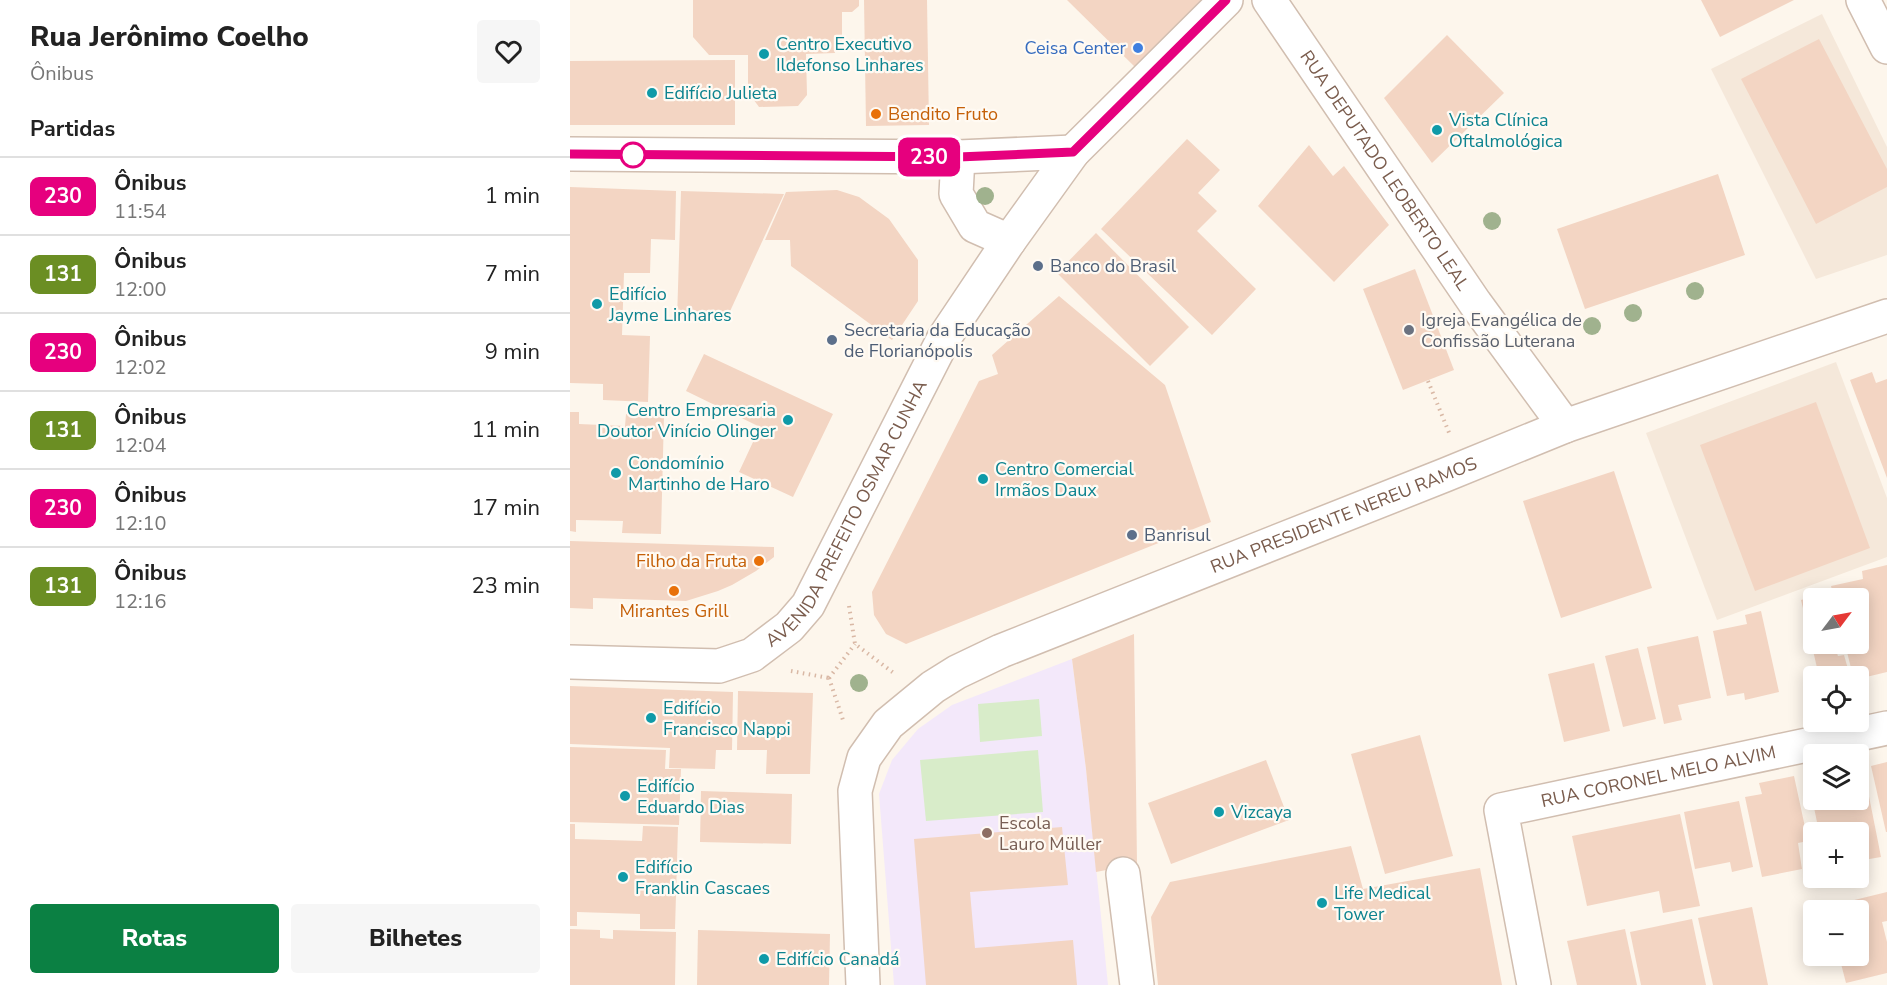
<!DOCTYPE html>
<html lang="pt">
<meta charset="utf-8">
<style>
:root{--surface:#fff;--page:#f6f6f6;--text:#222;--muted:#767676;--line:#e0e0e0;--accent:#0b8043}
body{margin:0;font-family:"Nunito Sans",sans-serif;background:var(--page);color:var(--text);height:100vh;display:flex;flex-direction:column;font-size:22px;white-space:nowrap}
*{box-sizing:border-box;margin:0}
p{font-size:20px;color:var(--muted)}
.icon{flex:none;width:33px;height:33px;fill:none;stroke:currentColor;stroke-width:2;stroke-linecap:round;stroke-linejoin:round}
.map{position:relative;flex:1;overflow:hidden}
.side{display:flex;flex-direction:column;background:var(--surface);width:570px}
.side>*{flex:none}
.badge{padding:0 12px;border-radius:9px;font-size:21px;line-height:39px}
.needle{width:39px;rotate:58deg}
.tools{position:absolute;left:1233px;top:588px;display:grid;gap:12px}
.tools a{display:grid;place-items:center;width:66px;height:66px;border-radius:6px;background:var(--surface);box-shadow:0 3px 15px #0003;font-size:30px}
.map>.badge{position:absolute;translate:-50% -50%;box-shadow:0 0 0 3px #fff}
h2{padding:0 30px;font-size:22px;line-height:54px}
.round{display:grid;place-items:center;flex:none;width:63px;height:63px;border-radius:6px;background:var(--page)}
.overview{display:flex;align-items:center;justify-content:space-between;height:102px;padding:0 30px}
h1{font-size:28px;font-weight:800;line-height:45px}
.cta{display:flex;gap:12px;margin-top:auto;padding:12px 30px}
.cta a{flex:1;height:69px;border-radius:6px;background:var(--accent);color:#fff;font-size:24px;font-weight:800;line-height:69px;text-align:center}
.cta a+a{background:var(--page);color:var(--text)}
ul{padding:0;list-style:none}
li{display:flex;align-items:center;gap:18px;height:78px;padding:0 30px;border-top:2px solid var(--line)}
li div{flex:1}
li b{display:block;font-size:22px}
li em{font-style:normal}
li .badge{min-width:66px;font-weight:700;text-align:center}
main{display:flex;flex:1;min-height:0}
.map>svg:first-child{display:block}
.residential{fill:#f5e8da}
.education{fill:#f3e8fa}
.green{fill:#d8ecc9}
.building{fill:#f3d5c3}
.lines{fill:none;stroke-linecap:round;stroke-linejoin:round}
.minor-casing{stroke:#d1beb0;stroke-width:36}
.path{stroke:#d9b8a5;stroke-width:4;stroke-dasharray:1.5 4.5;stroke-linecap:butt}
.minor{stroke:#fff;stroke-width:33}
.tree{fill:#a0b28e}
.line-casing{stroke:#fff;stroke-width:14}
.line{stroke:#e6007e;stroke-width:9}
.shop-dot{fill:#3f7fe0;stroke:#fffaf3;stroke-width:2}
.culture-dot{fill:#0f9aa8;stroke:#fffaf3;stroke-width:2}
.food-dot{fill:#e8710a;stroke:#fffaf3;stroke-width:2}
.stop-dot{fill:#fff;stroke:#e6007e;stroke-width:3}
.service-dot{fill:#5c6f8a;stroke:#fffaf3;stroke-width:2}
.worship-dot{fill:#6b7280;stroke:#fffaf3;stroke-width:2}
.education-dot{fill:#8d6e63;stroke:#fffaf3;stroke-width:2}
.labels{text-anchor:middle;dominant-baseline:central;stroke-width:4.5;stroke-linejoin:round;paint-order:stroke}
.culture-label{font-size:18px;fill:#0d838f;stroke:#fffaf3;text-anchor:start}
.shop-label{font-size:18px;fill:#366cbe;stroke:#fffaf3;text-anchor:end}
.food-label{font-size:18px;fill:#c56008;stroke:#fffaf3;text-anchor:start}
.street-label{font-size:18px;fill:#7a5c4d;stroke:#fffaf3}
.service-label{font-size:18px;fill:#4e5e75;stroke:#fffaf3;text-anchor:start}
.worship-label{font-size:18px;fill:#5b616d;stroke:#fffaf3;text-anchor:start}
.education-label{font-size:18px;fill:#785e54;stroke:#fffaf3;text-anchor:start}
</style>
<main>
<section class="side">
<div class="overview"><div><h1>Rua Jerônimo Coelho</h1><p>Ônibus</p></div><a class="round"><svg class="icon" aria-label="heart" viewBox="0 0 24 24"><path d="M12 20l-8-8c-3-5 5-10 8-4 3-6 11-1 8 4z"/></svg></a></div>
<h2>Partidas</h2>
<ul>
<li><span class="badge" style="background:#e6007e;color:#fff">230</span><div><b>Ônibus</b><p>11:54</p></div><em>1 min</em></li>
<li><span class="badge" style="background:#6b8e23;color:#fff">131</span><div><b>Ônibus</b><p>12:00</p></div><em>7 min</em></li>
<li><span class="badge" style="background:#e6007e;color:#fff">230</span><div><b>Ônibus</b><p>12:02</p></div><em>9 min</em></li>
<li><span class="badge" style="background:#6b8e23;color:#fff">131</span><div><b>Ônibus</b><p>12:04</p></div><em>11 min</em></li>
<li><span class="badge" style="background:#e6007e;color:#fff">230</span><div><b>Ônibus</b><p>12:10</p></div><em>17 min</em></li>
<li><span class="badge" style="background:#6b8e23;color:#fff">131</span><div><b>Ônibus</b><p>12:16</p></div><em>23 min</em></li>
</ul>
<div class="cta"><a>Rotas</a><a>Bilhetes</a></div>
</section>
<div class="map">
<svg width="1317" height="985" viewBox="0 0 1317 985">
<rect width="100%" height="100%" fill="#fdf6ec"/>
<g class="residential">
<polygon points="1252,14 1317,147 1317,255 1246,279 1141,69"/>
<polygon points="1266,362 1317,498 1317,557 1147,620 1076,433"/>
</g>
<polygon class="education" points="502,659 516,769 538,985 324,985 309,794 322,760 348,729 382,705"/>
<g class="green">
<polygon points="469,699 472,736 410,742 408,704"/>
<polygon points="468,750 473,812 356,821 350,760"/>
</g>
<g class="building">
<polygon points="123,0 289,0 289,6 282,12 272,12 272,46 264,46 265,53 236,54 237,95 228,106 189,107 178,92 178,55 139,55 123,37"/>
<polygon points="294,0 357,0 359,125 296,126"/>
<polygon points="497,0 643,0 567,69"/>
<polygon points="1131,0 1224,0 1150,37"/>
<polygon points="877,35 934,93 862,163 814,98"/>
<polygon points="1249,39 1317,169 1317,187 1246,224 1171,79"/>
<polygon points="165,60 165,125 0,125 0,61"/>
<polygon points="617,139 650,170 628,193 647,211 627,231 686,289 642,335 531,229"/>
<polygon points="739,145 763,176 774,166 819,225 764,282 688,206"/>
<polygon points="1148,174 1175,255 1015,309 987,229"/>
<polygon points="0,187 106,191 105,240 81,239 80,273 54,273 52,335 80,336 78,402 33,400 33,384 0,383"/>
<polygon points="267,190 289,197 319,219 348,260 348,301 322,340 221,266 220,240 195,240 216,192"/>
<polygon points="111,191 214,194 156,320 107,319"/>
<polygon points="526,233 619,327 580,366 487,273"/>
<polygon points="845,269 884,370 833,390 793,289"/>
<polygon points="489,296 595,385 641,522 336,644 316,634 304,615 302,592 409,381 428,374 422,355"/>
<polygon points="134,354 263,414 223,497 169,472 190,427 116,391"/>
<polygon points="1302,372 1306,383 1317,379 1317,478 1280,380"/>
<polygon points="1246,402 1300,548 1185,591 1130,445"/>
<polygon points="0,412 9,412 9,424 55,426 56,414 94,415 91,534 52,533 53,521 6,520 6,532 0,531"/>
<polygon points="1044,471 1082,588 991,618 953,501"/>
<polygon points="0,541 204,547 204,557 186,571 162,585 148,591 116,601 23,598 23,609 0,608"/>
<polygon points="1317,565 1317,672 1288,679 1288,676 1283,676 1275,644 1288,644 1288,598 1264,598 1261,586 1293,579 1292,571"/>
<polygon points="1259,593 1260,598 1244,598 1244,644 1264,644 1268,656 1274,655 1280,676 1249,676 1231,600"/>
<polygon points="1191,611 1209,692 1175,700 1174,693 1157,696 1143,631 1177,624 1175,615"/>
<polygon points="564,634 567,864 526,872 516,769 502,659"/>
<polygon points="1128,636 1141,698 1108,705 1112,720 1094,724 1077,647"/>
<polygon points="1068,648 1086,719 1053,727 1035,656"/>
<polygon points="1024,663 1040,731 994,742 978,674"/>
<polygon points="0,686 163,692 162,750 146,750 145,769 99,768 100,748 0,744"/>
<polygon points="168,691 243,693 240,774 196,774 197,750 167,750"/>
<polygon points="850,735 883,856 815,874 781,754"/>
<polygon points="0,747 96,750 95,769 111,769 109,825 0,822"/>
<polygon points="696,760 719,820 601,864 578,803"/>
<polygon points="1317,762 1317,832 1316,832 1301,766"/>
<polygon points="1293,766 1311,857 1288,861 1288,832 1249,832 1238,778 1244,776 1244,800 1288,800 1288,767"/>
<polygon points="1224,776 1238,841 1228,843 1232,869 1192,877 1175,797 1192,794 1189,783"/>
<polygon points="131,791 222,794 221,844 130,842"/>
<polygon points="1169,801 1183,867 1162,872 1160,862 1125,869 1114,812"/>
<polygon points="1110,814 1130,906 1093,913 1089,891 1017,906 1002,836"/>
<polygon points="0,824 5,824 5,839 72,841 73,826 108,827 105,929 70,929 70,914 7,912 7,926 0,926"/>
<polygon points="492,827 498,885 400,892 405,948 503,940 507,985 356,985 344,839"/>
<polygon points="781,846 793,889 910,868 932,985 588,985 581,917 600,882"/>
<polygon points="1317,892 1317,921 1312,922 1317,942 1317,973 1276,983 1269,956 1288,956 1288,910 1269,910 1268,904"/>
<polygon points="1182,907 1198,985 1143,985 1128,918"/>
<polygon points="1122,919 1136,985 1071,985 1060,932"/>
<polygon points="0,929 30,930 30,938 43,939 43,930 106,932 105,985 0,985"/>
<polygon points="1055,929 1067,985 1007,985 997,941"/>
<polygon points="128,930 260,934 259,985 127,985"/>
</g>
<g class="lines">
<defs>
<g id="minor">
<path id="s1" d="M699,0L905,303L995,426"/>
<polyline points="1293,0 1317,47"/>
<polyline points="0,154 388,157 503,152"/>
<polyline points="388,157 386,194 405,226 439,241"/>
<path id="s2" d="M0,662L149,666L182,655L219,627L238,605L374,338L439,241L503,152L656,0"/>
<polyline points="553,874 567,985"/>
<path id="s3" d="M293,985L285,791L294,758L318,724L363,687L387,672L431,651L875,475L995,426L1317,316"/>
<path id="s4" d="M964,985L931,810L1317,728"/>
</g>
</defs>
<use href="#minor" class="minor-casing"/>
<g class="path">
<polyline points="858,381 880,435"/>
<polyline points="279,606 285,644 325,674"/>
<polyline points="221,671 259,678"/>
<polyline points="259,678 274,723"/>
<polyline points="259,678 285,644"/>
</g>
<use href="#minor" class="minor"/>
</g>
<g class="tree">
<circle cx="415" cy="196" r="9"/>
<circle cx="922" cy="221" r="9"/>
<circle cx="1125" cy="291" r="9"/>
<circle cx="1063" cy="313" r="9"/>
<circle cx="1022" cy="326" r="9"/>
<circle cx="289" cy="683" r="9"/>
</g>
<g class="lines">
<defs>
<polyline id="line" points="0,154 388,157 503,152 656,0"/>
</defs>
<use href="#line" class="line-casing"/>
<use href="#line" class="line"/>
</g>
<circle class="shop-dot" cx="568" cy="48" r="6"/>
<g class="culture-dot">
<circle cx="194" cy="54" r="6"/>
<circle cx="82" cy="93" r="6"/>
<circle cx="867" cy="130" r="6"/>
<circle cx="27" cy="304" r="6"/>
<circle cx="218" cy="420" r="6"/>
<circle cx="46" cy="473" r="6"/>
<circle cx="413" cy="479" r="6"/>
<circle cx="81" cy="718" r="6"/>
<circle cx="55" cy="796" r="6"/>
<circle cx="649" cy="812" r="6"/>
<circle cx="53" cy="877" r="6"/>
<circle cx="752" cy="903" r="6"/>
<circle cx="194" cy="959" r="6"/>
</g>
<g class="food-dot">
<circle cx="306" cy="114" r="6"/>
<circle cx="189" cy="561" r="6"/>
<circle cx="104" cy="591" r="6"/>
</g>
<circle class="stop-dot" cx="63" cy="155" r="12"/>
<g class="service-dot">
<circle cx="468" cy="266" r="6"/>
<circle cx="262" cy="340" r="6"/>
<circle cx="562" cy="535" r="6"/>
</g>
<circle class="worship-dot" cx="839" cy="330" r="6"/>
<circle class="education-dot" cx="417" cy="833" r="6"/>
<g class="labels">
<g class="culture-label">
<text x="206" y="44">Centro Executivo<tspan x="206" dy="21">Ildefonso Linhares</tspan></text>
<text x="94" y="93">Edifício Julieta</text>
<text x="879" y="120">Vista Clínica<tspan x="879" dy="21">Oftalmológica</tspan></text>
<text x="39" y="294">Edifício<tspan x="39" dy="21">Jayme Linhares</tspan></text>
<text x="206" y="410" text-anchor="end">Centro Empresaria<tspan x="206" dy="21">Doutor Vinício Olinger</tspan></text>
<text x="58" y="463">Condomínio<tspan x="58" dy="21">Martinho de Haro</tspan></text>
<text x="425" y="469">Centro Comercial<tspan x="425" dy="21">Irmãos Daux</tspan></text>
<text x="93" y="708">Edifício<tspan x="93" dy="21">Francisco Nappi</tspan></text>
<text x="67" y="786">Edifício<tspan x="67" dy="21">Eduardo Dias</tspan></text>
<text x="661" y="812">Vizcaya</text>
<text x="65" y="867">Edifício<tspan x="65" dy="21">Franklin Cascaes</tspan></text>
<text x="764" y="893">Life Medical<tspan x="764" dy="21">Tower</tspan></text>
<text x="206" y="959">Edifício Canadá</text>
</g>
<g class="shop-label">
<text x="556" y="48">Ceisa Center</text>
</g>
<g class="food-label">
<text x="318" y="114">Bendito Fruto</text>
<text x="177" y="561" text-anchor="end">Filho da Fruta</text>
<text x="104" y="611" text-anchor="middle">Mirantes Grill</text>
</g>
<g class="street-label">
<text stroke="none"><textPath href="#s1" startOffset="206">RUA DEPUTADO LEOBERTO LEAL</textPath></text>
<text stroke="none"><textPath href="#s2" startOffset="357">AVENIDA PREFEITO OSMAR CUNHA</textPath></text>
<text stroke="none"><textPath href="#s3" startOffset="774">RUA PRESIDENTE NEREU RAMOS</textPath></text>
<text stroke="none"><textPath href="#s4" startOffset="339">RUA CORONEL MELO ALVIM</textPath></text>
</g>
<g class="service-label">
<text x="480" y="266">Banco do Brasil</text>
<text x="274" y="330">Secretaria da Educação<tspan x="274" dy="21">de Florianópolis</tspan></text>
<text x="574" y="535">Banrisul</text>
</g>
<g class="worship-label">
<text x="851" y="320">Igreja Evangélica de<tspan x="851" dy="21">Confissão Luterana</tspan></text>
</g>
<g class="education-label">
<text x="429" y="823">Escola<tspan x="429" dy="21">Lauro Müller</tspan></text>
</g>
</g>
</svg>
<div class="tools">
<a><svg class="needle" viewBox="-14 -14 28 28"><path d="M0-13l5 13h-10z" fill="#e53935"/><path d="M0 13l5-13h-10z" fill="#767676"/></svg></a>
<a><svg class="icon" aria-label="locate" viewBox="0 0 24 24"><circle cx="12" cy="12" r="6"/><path d="M12 2v4M12 18v4M2 12h4M18 12h4"/></svg></a>
<a><svg class="icon" aria-label="layers" viewBox="0 0 24 24"><path d="M12 4l9 5-9 5-9-5zM3 14l9 5 9-5"/></svg></a>
<a>+</a>
<a>−</a>
</div>
<b class="badge" style="left:359px;top:157px;background:#e6007e;color:#fff">230</b>
</div>
</main>
